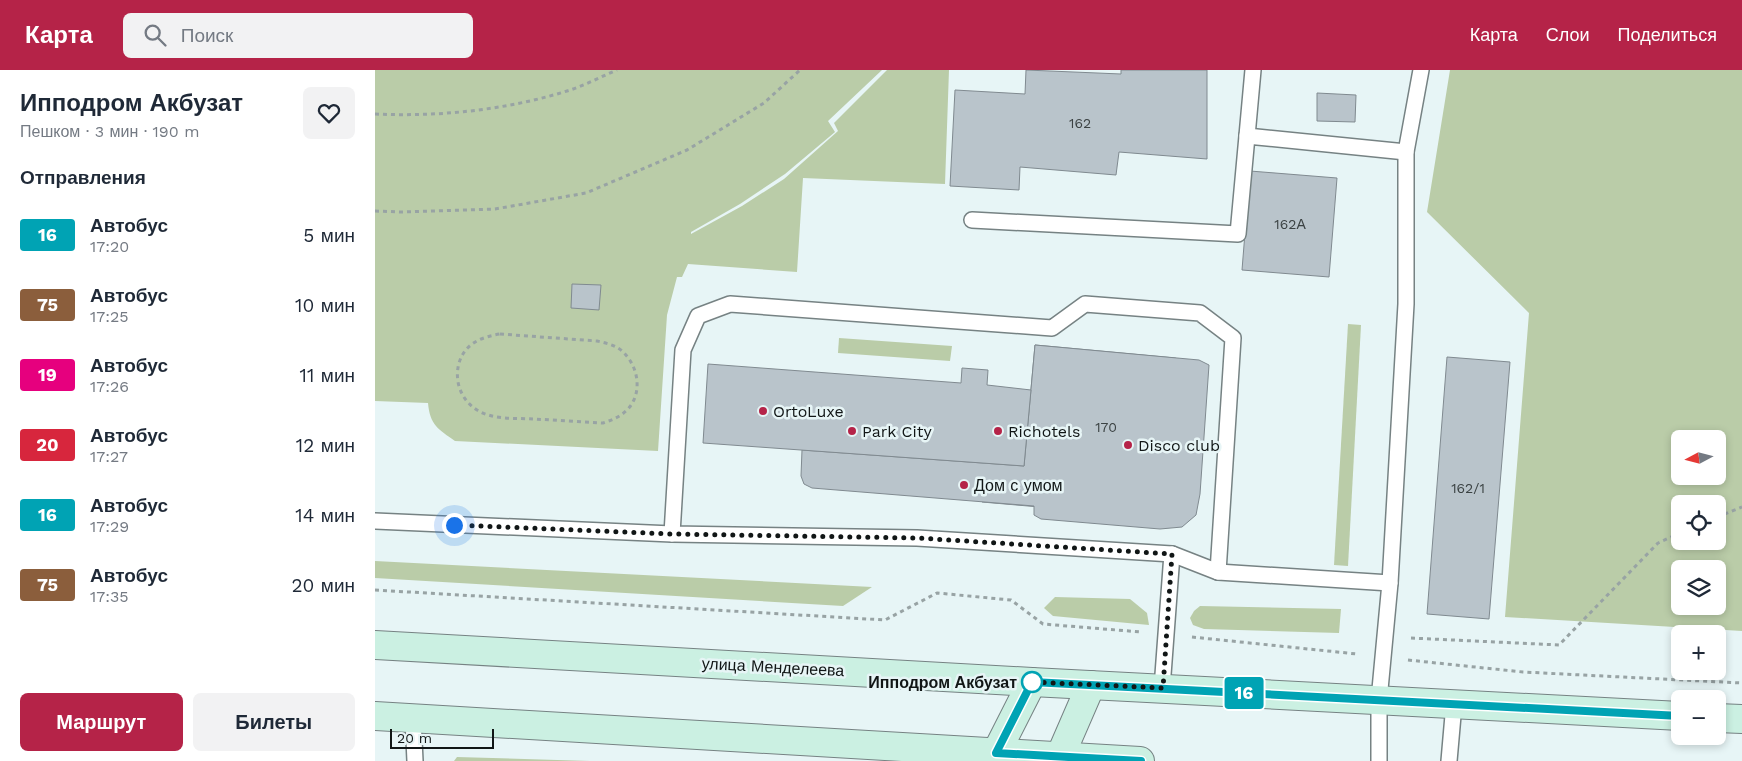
<!DOCTYPE html>
<html lang="ru">
<meta charset="utf-8">
<style>
:root{--surface:#fff;--page:#f2f2f3;--text:#1f2937;--muted:#747a83;--accent:#b52348}
body{margin:0;font-family:"Work Sans",sans-serif;background:var(--page);color:var(--text);height:100vh;display:flex;flex-direction:column;font-size:19px;white-space:nowrap}
*{box-sizing:border-box;margin:0}
p{font-size:16px;color:var(--muted)}
.icon{flex:none;width:28px;height:28px;fill:none;stroke:currentColor;stroke-width:2;stroke-linecap:round;stroke-linejoin:round}
.map{position:relative;flex:1;overflow:hidden}
.sheet{display:flex;flex-direction:column;background:var(--surface);width:375px}
.sheet>*{flex:none}
.badge{padding:0 10px;border-radius:4px;font-size:18px;line-height:32px}
.needle{width:32px;rotate:263deg}
.fabs{position:absolute;left:1296px;top:360px;display:grid;gap:10px}
.fabs a{display:grid;place-items:center;width:55px;height:55px;border-radius:8px;background:var(--surface);box-shadow:0 2px 8px #0003;font-size:25px}
.scale{position:absolute;left:15px;bottom:12px;width:104px;box-sizing:border-box;padding-left:5px;border:2px solid #111616;border-top:0;font-size:14px;line-height:18px;white-space:nowrap;color:#111616;-webkit-text-stroke:4px #e7f5f6;paint-order:stroke}
.you{position:absolute;width:25px;height:25px;margin:-12px;border:4px solid #fff;border-radius:50%;background:#1a73e8;box-shadow:0 0 0 8px #1a73e833}
.map>.badge{position:absolute;translate:-50% -50%;box-shadow:0 0 0 2px #fff}
h2{padding:0 20px;font-size:19px;line-height:45px}
.round{display:grid;place-items:center;flex:none;width:52px;height:52px;border-radius:8px;background:var(--page)}
.summary{display:flex;align-items:center;justify-content:space-between;height:85px;padding:0 20px}
h1{font-size:24px;font-weight:700;line-height:38px}
.cta{display:flex;gap:10px;margin-top:auto;padding:10px 20px}
.cta a{flex:1;height:58px;border-radius:8px;background:var(--accent);color:#fff;font-size:20px;font-weight:700;line-height:58px;text-align:center}
.cta a+a{background:var(--page);color:var(--text)}
ul{padding:0;list-style:none}
li{display:flex;align-items:center;gap:15px;height:70px;padding:0 20px}
li div{flex:1}
li b{display:block;font-size:19px}
li em{font-style:normal}
li .badge{min-width:55px;font-weight:700;text-align:center}
header{display:flex;align-items:center;gap:30px;box-sizing:border-box;height:70px;padding:0 25px;background:var(--accent);color:#fff}
header strong{font-size:24px}
nav{display:flex;gap:28px;margin-inline-start:auto;font-size:18px}
.search{width:350px;height:45px;background:var(--page);display:flex;align-items:center;gap:12px;box-sizing:border-box;padding:0 18px;border-radius:8px;color:var(--muted);font-size:19px}
main{display:flex;flex:1;min-height:0}
.map>svg:first-child{display:block}
.green{fill:#bacca8;fill-rule:evenodd}
.building{fill:#b9c4cb;stroke:#808a90}
.lines{fill:none;stroke-linecap:round;stroke-linejoin:round}
.service-casing{stroke:#768283;stroke-width:18}
.secondary-casing{stroke:#768283;stroke-width:30}
.path{stroke:#98a3a4;stroke-width:3;stroke-dasharray:4 4;stroke-linecap:butt}
.service{stroke:#fff;stroke-width:15}
.secondary{stroke:#cbf0e2;stroke-width:28}
.line-casing{stroke:#fff;stroke-width:11}
.line{stroke:#00a3b4;stroke-width:8}
.walk{stroke:#111616;stroke-width:5;stroke-dasharray:0 9}
.poi-dot{fill:#b52348;stroke:#e7f5f6;stroke-width:2}
.stop-dot{fill:#fff;stroke:#00a3b4;stroke-width:2.5}
.labels{text-anchor:middle;dominant-baseline:central;stroke-width:5;stroke-linejoin:round;paint-order:stroke}
.number-label{font-size:14px;fill:#3b4243}
.poi-label{font-size:16px;fill:#111616;stroke:#e7f5f6;text-anchor:start}
.street-label{font-size:16px;fill:#111616;stroke:#e7f5f6}
.stop-label{font-size:16px;font-weight:bold;fill:#111616;stroke:#e7f5f6;text-anchor:end}
</style>
<header>
<strong>Карта</strong>
<div class="search"><svg class="icon" aria-label="search" viewBox="0 0 24 24"><circle cx="10" cy="10" r="6"/><path d="M15 15l6 6"/></svg>Поиск</div>
<nav><a>Карта</a><a>Слои</a><a>Поделиться</a></nav>
</header>
<main>
<section class="sheet">
<div class="summary"><div><h1>Ипподром Акбузат</h1><p>Пешком · 3 мин · 190 m</p></div><a class="round"><svg class="icon" aria-label="heart" viewBox="0 0 24 24"><path d="M12 20l-8-8c-3-5 5-10 8-4 3-6 11-1 8 4z"/></svg></a></div>
<h2>Отправления</h2>
<ul>
<li><span class="badge" style="background:#00a3b4;color:#fff">16</span><div><b>Автобус</b><p>17:20</p></div><em>5 мин</em></li>
<li><span class="badge" style="background:#8b5e3c;color:#fff">75</span><div><b>Автобус</b><p>17:25</p></div><em>10 мин</em></li>
<li><span class="badge" style="background:#e6007e;color:#fff">19</span><div><b>Автобус</b><p>17:26</p></div><em>11 мин</em></li>
<li><span class="badge" style="background:#d7263d;color:#fff">20</span><div><b>Автобус</b><p>17:27</p></div><em>12 мин</em></li>
<li><span class="badge" style="background:#00a3b4;color:#fff">16</span><div><b>Автобус</b><p>17:29</p></div><em>14 мин</em></li>
<li><span class="badge" style="background:#8b5e3c;color:#fff">75</span><div><b>Автобус</b><p>17:35</p></div><em>20 мин</em></li>
</ul>
<div class="cta"><a>Маршрут</a><a>Билеты</a></div>
</section>
<div class="map">
<svg width="1367" height="691" viewBox="0 0 1367 691">
<rect width="100%" height="100%" fill="#e7f5f6"/>
<g class="green">
<path d="M0,0H507L453,51L460,62L410,104L365,134L316,162V164L367,136L409,109L463,61L459,53L512,0H574L570,114L428,108L422,202L313,194L307,207H302L292,245L283,381L80,371C63,359 55,355 53,333L0,331Z"/>
<path d="M1075,0H1367V561L1130,547L1154,243L1052,142ZM1305,369H1342V406H1305ZM1305,434H1342V471H1305ZM1305,499H1342V536H1305Z"/>
<polygon points="973,254 986,255 973,496 959,495"/>
<polygon points="464,268 577,276 575,291 463,283"/>
<polygon points="0,491 497,517 468,536 0,508"/>
<polygon points="680,527 755,529 772,543 774,555 678,546 669,538"/>
<polygon points="825,536 966,539 964,563 829,559 818,555 815,548 819,541"/>
<polygon points="82,687 215,691 79,691"/>
</g>
<g class="building">
<polygon points="651,0 746,4 746,0 832,0 832,89 744,82 741,105 645,97 644,120 575,116 580,20 650,24"/>
<polygon points="942,23 981,25 980,52 942,51"/>
<polygon points="875,101 962,108 954,207 867,200"/>
<polygon points="197,214 226,215 224,240 196,238"/>
<polygon points="660,275 800,288 806,290 812,297 803,442 797,447 791,448 607,432 610,394 649,397"/>
<polygon points="660,275 824,290 834,295 825,424 821,445 807,457 785,459 666,449 659,445 659,436 437,418 429,414 426,406 427,380 649,396"/>
<polygon points="1072,287 1135,292 1114,549 1052,544"/>
<polygon points="333,294 586,313 587,298 613,300 612,315 656,320 649,396 328,373"/>
</g>
<g class="lines">
<defs>
<g id="service">
<polyline points="872,66 878,0"/>
<polyline points="597,150 863,164 872,66 1031,82"/>
<polyline points="0,451 297,464 542,468 797,484 843,502 1015,513"/>
<polyline points="297,464 308,280 323,246 355,234 677,258 710,234 825,243 858,268 843,502"/>
<polyline points="787,618 797,484"/>
<polyline points="38,648 40,691"/>
<polyline points="1004,691 1004,630 1015,513 1031,234 1031,82 1046,0"/>
<polyline points="1074,691 1079,634"/>
</g>
<g id="secondary">
<polyline points="0,575 657,612 1305,646"/>
<polyline points="0,646 765,691"/>
<polyline points="1342,648 1367,649"/>
<polyline points="617,691 657,612"/>
<polyline points="683,691 716,615"/>
</g>
</defs>
<use href="#service" class="service-casing"/>
<use href="#secondary" class="secondary-casing"/>
<g class="path">
<path d="M0,44C64,47 131,40 192,21C209,16 225,7 242,0"/>
<polyline points="0,141 27,142 120,139 211,123 312,80 389,33 425,0"/>
<path d="M125,264L222,271C231,273 240,275 247,281C264,296 268,324 252,340C245,347 237,350 228,353C205,352 181,350 158,349C140,348 118,350 102,340C86,330 79,311 84,293C90,273 107,267 125,264Z"/>
<polyline points="1342,447 1367,437"/>
<polyline points="0,520 510,550 562,523 636,530 668,554 766,562"/>
<polyline points="817,567 982,584"/>
<polyline points="1036,568 1184,575 1283,473 1305,463"/>
<polyline points="1033,590 1148,602 1367,613"/>
</g>
<use href="#service" class="service"/>
<use href="#secondary" class="secondary"/>
</g>
<g class="lines">
<defs>
<polyline id="line" points="766,691 621,683 657,612 1305,646"/>
</defs>
<use href="#line" class="line-casing"/>
<use href="#line" class="line"/>
<polyline class="walk" points="79,455 297,464 542,468 797,484 788,618 657,612"/>
</g>
<g class="poi-dot">
<circle cx="388" cy="341" r="5"/>
<circle cx="477" cy="361" r="5"/>
<circle cx="623" cy="361" r="5"/>
<circle cx="753" cy="375" r="5"/>
<circle cx="589" cy="415" r="5"/>
</g>
<circle class="stop-dot" cx="657" cy="612" r="10"/>
<g class="labels">
<g class="number-label">
<text x="705" y="53">162</text>
<text x="915" y="154">162А</text>
<text x="731" y="357">170</text>
<text x="1093" y="418">162/1</text>
</g>
<g class="poi-label">
<text x="398" y="341">OrtoLuxe</text>
<text x="487" y="361">Park City</text>
<text x="633" y="361">Richotels</text>
<text x="763" y="375">Disco club</text>
<text x="599" y="415">Дом с умом</text>
</g>
<g class="street-label">
<text transform="translate(398 597) rotate(3)">улица Менделеева</text>
</g>
<g class="stop-label">
<text x="642" y="612">Ипподром Акбузат</text>
</g>
</g>
</svg>
<div class="fabs">
<a><svg class="needle" viewBox="-14 -14 28 28"><path d="M0-13l5 13h-10z" fill="#e53935"/><path d="M0 13l5-13h-10z" fill="#747a83"/></svg></a>
<a><svg class="icon" aria-label="locate" viewBox="0 0 24 24"><circle cx="12" cy="12" r="6"/><path d="M12 2v4M12 18v4M2 12h4M18 12h4"/></svg></a>
<a><svg class="icon" aria-label="layers" viewBox="0 0 24 24"><path d="M12 4l9 5-9 5-9-5zM3 14l9 5 9-5"/></svg></a>
<a>+</a>
<a>−</a>
</div>
<div class="scale">20 m</div>
<div class="you" style="left:79px;top:455px"></div>
<b class="badge" style="left:869px;top:623px;background:#00a3b4;color:#fff">16</b>
</div>
</main>
